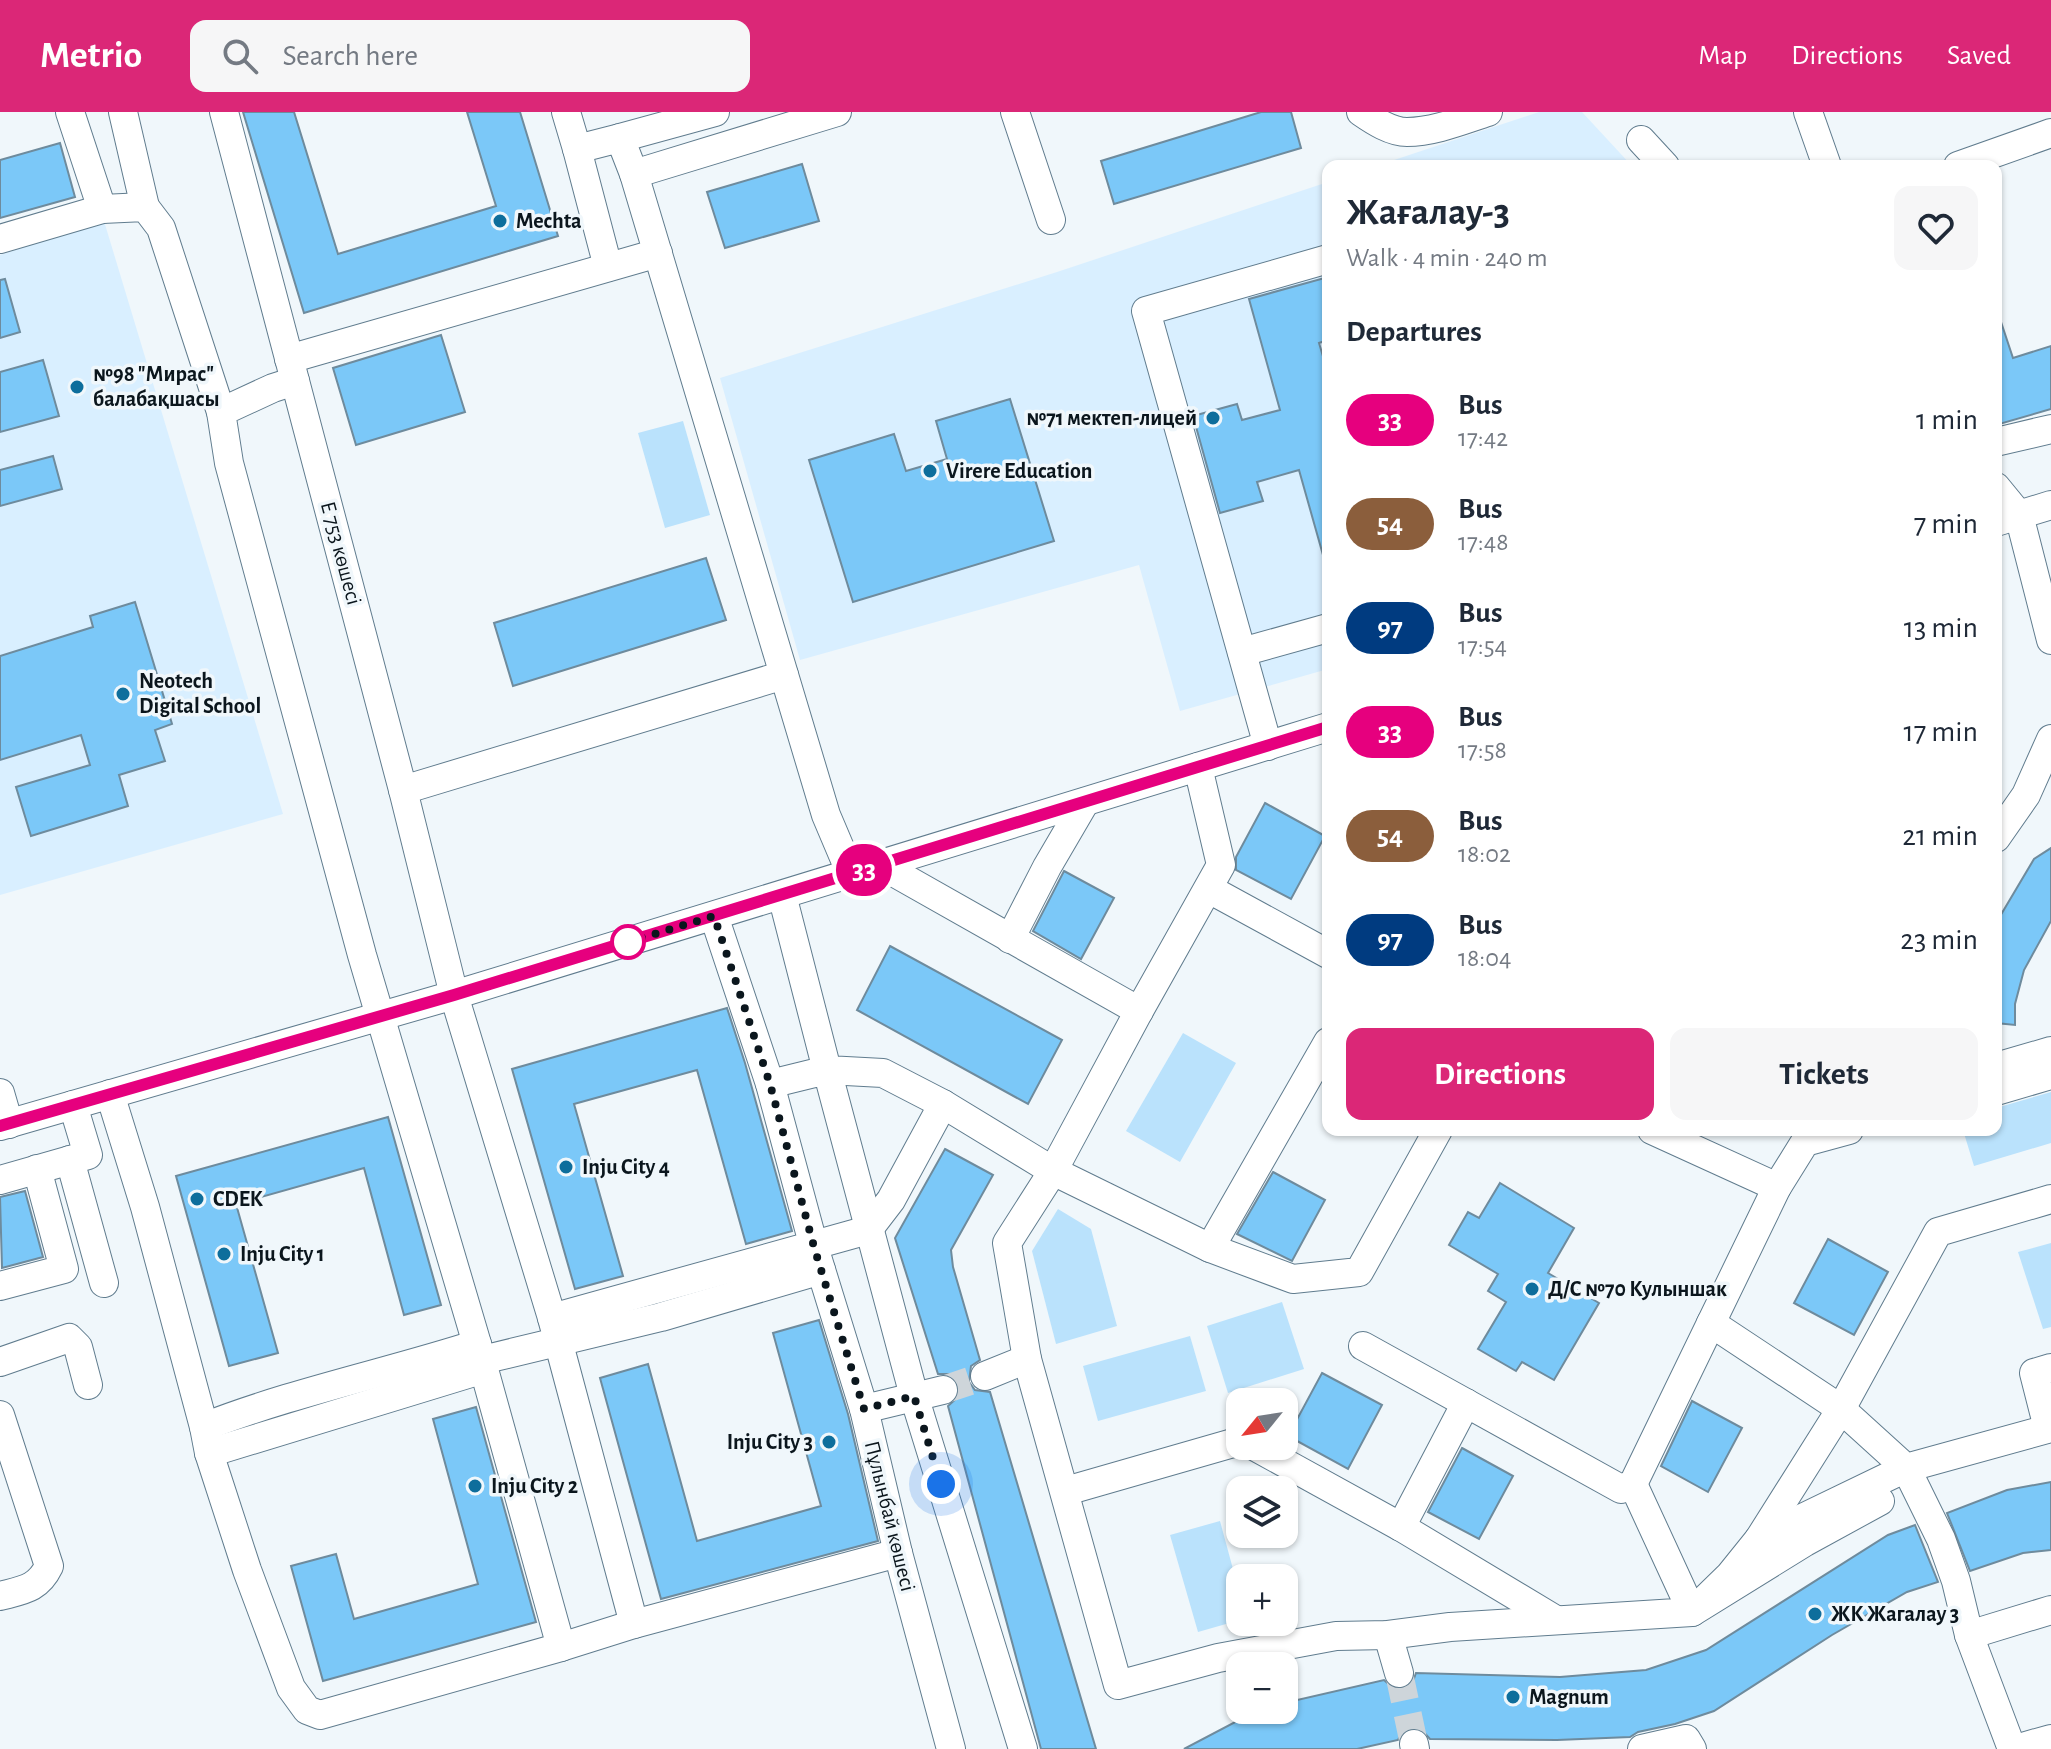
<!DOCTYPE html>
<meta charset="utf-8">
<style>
:root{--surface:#fff;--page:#f6f6f7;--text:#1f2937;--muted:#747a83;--accent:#db2777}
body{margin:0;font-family:"Alegreya Sans",sans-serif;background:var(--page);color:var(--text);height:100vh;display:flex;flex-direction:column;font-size:30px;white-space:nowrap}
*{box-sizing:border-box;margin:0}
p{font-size:26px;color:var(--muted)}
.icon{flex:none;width:44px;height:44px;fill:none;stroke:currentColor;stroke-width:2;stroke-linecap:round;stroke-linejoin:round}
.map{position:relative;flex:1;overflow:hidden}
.sheet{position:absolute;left:1322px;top:48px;width:680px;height:976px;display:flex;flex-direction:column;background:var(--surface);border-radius:16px;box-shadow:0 2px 6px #0004}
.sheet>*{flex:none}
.badge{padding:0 16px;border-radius:26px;font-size:28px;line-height:52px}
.needle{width:52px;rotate:240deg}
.buttons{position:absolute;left:1226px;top:1276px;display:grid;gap:16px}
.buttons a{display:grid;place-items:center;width:72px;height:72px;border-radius:16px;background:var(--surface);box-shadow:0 2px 6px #0004;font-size:40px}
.you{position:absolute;width:40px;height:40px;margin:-20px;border:6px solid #fff;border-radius:50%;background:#1a73e8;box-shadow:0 0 0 12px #1a73e833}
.map>.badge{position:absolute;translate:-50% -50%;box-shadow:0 0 0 4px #fff}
h2{padding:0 24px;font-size:30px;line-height:72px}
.round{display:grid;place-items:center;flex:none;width:84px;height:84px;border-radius:16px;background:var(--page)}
.headline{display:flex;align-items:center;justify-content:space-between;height:136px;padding:0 24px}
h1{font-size:38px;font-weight:700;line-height:60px}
.action{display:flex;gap:16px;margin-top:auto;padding:16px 24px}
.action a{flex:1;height:92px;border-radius:16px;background:var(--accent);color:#fff;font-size:32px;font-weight:700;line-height:92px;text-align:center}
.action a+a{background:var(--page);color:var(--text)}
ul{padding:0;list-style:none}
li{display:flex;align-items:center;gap:24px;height:104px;padding:0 24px}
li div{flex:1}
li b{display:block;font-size:30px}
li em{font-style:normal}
li .badge{min-width:88px;font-weight:700;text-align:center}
header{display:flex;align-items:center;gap:48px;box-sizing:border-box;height:112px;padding:0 40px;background:var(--accent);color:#fff}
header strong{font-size:38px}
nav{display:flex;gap:44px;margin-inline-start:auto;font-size:28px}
.search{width:560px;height:72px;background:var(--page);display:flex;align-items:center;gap:20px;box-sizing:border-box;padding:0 28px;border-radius:16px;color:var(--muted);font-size:30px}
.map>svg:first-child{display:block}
.built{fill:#d9efff}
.green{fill:#bae2fc}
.building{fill:#7bc8f8;stroke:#6e8b9d;stroke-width:2}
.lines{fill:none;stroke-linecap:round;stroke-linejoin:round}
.minor-tunnel{stroke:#ced5da;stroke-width:28;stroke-dasharray:28 14;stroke-linecap:butt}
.minor-casing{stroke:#607c8e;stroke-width:30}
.major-casing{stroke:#607c8e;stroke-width:36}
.minor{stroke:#fff;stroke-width:28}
.major{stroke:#fff;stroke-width:34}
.line-casing{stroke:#fff;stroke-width:18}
.line{stroke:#e6007e;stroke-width:12}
.walk{stroke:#0b161d;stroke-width:8;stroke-dasharray:0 14.4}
.poi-dot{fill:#0e6e9c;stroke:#f0f7fb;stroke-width:3}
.stop-dot{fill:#fff;stroke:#e6007e;stroke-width:4}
.labels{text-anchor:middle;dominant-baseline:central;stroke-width:7;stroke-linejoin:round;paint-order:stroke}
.poi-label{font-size:22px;font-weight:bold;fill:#0b161d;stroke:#f0f7fb;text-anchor:start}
.street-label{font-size:22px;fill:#0b161d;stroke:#f0f7fb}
</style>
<header>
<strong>Metrio</strong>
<div class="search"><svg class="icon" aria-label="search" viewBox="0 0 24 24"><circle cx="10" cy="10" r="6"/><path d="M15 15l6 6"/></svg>Search here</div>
<nav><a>Map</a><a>Directions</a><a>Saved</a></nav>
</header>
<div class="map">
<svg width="2051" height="1637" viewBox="0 0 2051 1637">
<rect width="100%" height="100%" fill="#f0f7fb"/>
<g class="built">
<polygon points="1539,0 1582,0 1632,54 1376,54"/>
<polygon points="1328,70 1328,557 1180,599 1139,453 800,548 720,266 1057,160"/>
<polygon points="104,109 283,702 0,783 0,143"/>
</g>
<g class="green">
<polygon points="683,309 710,403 665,416 638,321"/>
<polygon points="1183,921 1236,951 1180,1050 1126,1019"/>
<polygon points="2051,980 2051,1031 1974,1054 1963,1018 1996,1018 1996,996"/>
<polygon points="1058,1097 1091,1117 1117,1214 1056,1232 1032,1139"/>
<polygon points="2051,1131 2051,1215 2043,1217 2018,1140"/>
<polygon points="1282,1190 1304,1257 1228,1281 1207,1214"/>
<polygon points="1190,1224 1206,1279 1098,1309 1083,1254"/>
<polygon points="1220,1409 1240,1483 1240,1508 1198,1520 1170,1423"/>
</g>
<g class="building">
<polygon points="243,0 294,0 338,142 496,94 467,0 520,0 558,124 304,201"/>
<polygon points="1261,0 1291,0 1301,36 1114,92 1101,49"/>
<polygon points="60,31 75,85 0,106 0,48"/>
<polygon points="802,52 819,109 725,136 707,80"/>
<polygon points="1328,165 1328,228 1319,231 1328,261 1328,443 1323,443 1299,358 1257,370 1263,389 1220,401 1193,304 1237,292 1242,308 1280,298 1249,187"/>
<polygon points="5,167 20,220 0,226 0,168"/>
<polygon points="1996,204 1999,204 2013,246 2051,234 2051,297 1996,313"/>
<polygon points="441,223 465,300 356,333 333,256"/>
<polygon points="43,248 59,304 0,320 0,260"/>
<polygon points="1010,287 1054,429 853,490 809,348 894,322 906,359 947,347 936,309"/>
<polygon points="53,344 62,377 0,394 0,358"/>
<polygon points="706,446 726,508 513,574 494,511"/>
<polygon points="135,490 172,612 155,618 165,649 119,663 128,694 31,724 16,675 90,653 81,623 0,648 0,544 93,515 90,504"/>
<polygon points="1265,691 1325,724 1291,787 1236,758 1236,745"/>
<polygon points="2051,736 2051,809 2024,858 2015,892 2015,913 1996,911 1996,811 2034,747"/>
<polygon points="1064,759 1114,786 1081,847 1033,819"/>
<polygon points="890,834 1062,928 1028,992 857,898"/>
<polygon points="727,896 745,951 792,1119 746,1132 697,958 574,992 623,1164 575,1177 512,957"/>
<polygon points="388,1005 441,1193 404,1203 364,1056 236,1092 278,1241 229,1254 176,1064"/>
<polygon points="945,1037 993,1063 951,1138 953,1155 980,1248 971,1254 969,1270 975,1278 990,1280 1096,1637 1041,1637 948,1294 959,1284 959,1273 949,1262 938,1262 895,1126"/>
<polygon points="1273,1060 1325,1088 1292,1149 1237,1122"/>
<polygon points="1500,1071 1574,1116 1548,1161 1599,1191 1554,1268 1522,1250 1516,1259 1478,1237 1506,1190 1488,1179 1498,1162 1449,1133 1468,1100 1479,1106"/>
<polygon points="25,1079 43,1145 2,1156 0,1085"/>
<polygon points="1828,1127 1888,1160 1854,1223 1794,1191"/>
<polygon points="819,1208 848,1302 878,1429 661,1487 600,1266 648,1252 697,1429 821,1394 773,1221"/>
<polygon points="1322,1261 1382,1293 1348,1357 1288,1324"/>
<polygon points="1692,1289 1742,1316 1708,1380 1661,1354"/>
<polygon points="476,1295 536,1510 323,1569 291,1454 336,1442 354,1507 478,1472 433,1307"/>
<polygon points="1462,1336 1513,1364 1479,1427 1428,1400"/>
<polygon points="2051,1370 2051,1438 2023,1441 1970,1459 1947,1401 2007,1378"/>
<polygon points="1915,1413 1938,1470 1907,1480 1832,1523 1714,1599 1675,1612 1638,1620 1630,1625 1557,1628 1430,1627 1420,1616 1411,1615 1402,1620 1398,1628 1357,1637 1184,1637 1258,1598 1284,1598 1284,1591 1384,1568 1394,1577 1403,1577 1412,1572 1416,1561 1560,1565 1646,1558 1706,1538 1888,1423"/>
</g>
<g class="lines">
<g class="minor-tunnel">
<polyline points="943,1278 985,1264"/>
<polyline points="1399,1561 1414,1632"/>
</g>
<defs>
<g id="minor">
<polyline points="70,0 102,97"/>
<polyline points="123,0 145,95"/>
<polyline points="224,0 403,678 454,883 552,1206 634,1512"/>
<polyline points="566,0 577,37 620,26 634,62 826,703 851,762"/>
<polyline points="1015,0 1051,108"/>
<path d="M1361,0C1374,9 1391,20 1407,20C1434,20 1463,8 1488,0"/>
<polyline points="1808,0 1827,54"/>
<polyline points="620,26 715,0"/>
<polyline points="1641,28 1665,54"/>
<polyline points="577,37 608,155"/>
<polyline points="1958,54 2051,21"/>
<polyline points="634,62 837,0"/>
<polyline points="0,127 102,97 145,95 161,116 221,300"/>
<polyline points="289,247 658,141"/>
<polyline points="295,269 273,276 221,300 229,351 362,843 477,1232 561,1535"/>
<polyline points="1996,330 2051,317"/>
<polyline points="1996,375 2019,403 2051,528"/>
<polyline points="1996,410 2051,393"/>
<polyline points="1242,540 1328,516"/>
<polyline points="1268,634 1146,199 1328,147"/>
<polyline points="1198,655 1221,753 1139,899 1053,1059 1007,1131 1027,1247 1118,1573 1218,1546 1336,1524 1388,1523 1450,1515 1692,1500 1633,1372"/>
<polyline points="403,678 784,563"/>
<polyline points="1996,726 2026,683 2051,627"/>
<polyline points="881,753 1139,899"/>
<polyline points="1209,777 1328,842"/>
<polyline points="782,783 827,958 883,961 943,992 1053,1059 1210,1136 1328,930"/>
<polyline points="714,804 770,972 814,1135 864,1297 898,1441 951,1637"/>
<polyline points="1010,827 1047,755 1085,690"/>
<polyline points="1996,955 2051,939"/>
<polyline points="770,972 827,958 914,1284 1023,1637"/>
<polyline points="1996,979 2051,963"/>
<polyline points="0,981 9,1012"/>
<polyline points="110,982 145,1095 204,1315 209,1341 247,1458 291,1576 307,1598 320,1603 561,1535 634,1512 898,1441"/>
<polyline points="0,1014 454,883 1328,615"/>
<polyline points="1652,1018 1777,1075"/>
<polyline points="70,1048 104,1171"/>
<polyline points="0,1068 88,1043 73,993"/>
<polyline points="1210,1136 1293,1167 1359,1160 1438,1018"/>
<polyline points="0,1174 64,1157 37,1057"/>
<polyline points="552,1206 868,1118 891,1088 943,992"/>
<polyline points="1711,1211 1841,1297 1906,1356 2051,1316"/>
<polyline points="1363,1234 1621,1377 1633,1372 1777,1075 1805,1030 1849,1018"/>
<polyline points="482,1248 661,1205 821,1158"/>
<polyline points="0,1250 69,1226 78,1235 88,1273"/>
<polyline points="985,1264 1027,1247"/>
<polyline points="864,1297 943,1278"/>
<path d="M0,1303L49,1454C38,1477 23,1478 0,1484"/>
<path d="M204,1315C293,1280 387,1261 477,1232"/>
<polyline points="2048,1316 2034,1261 2051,1256"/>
<polyline points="1254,1334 1401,1415 1556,1508"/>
<polyline points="209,1341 484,1257"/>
<polyline points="1066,1379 1240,1329"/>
<polyline points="1880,1389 1805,1430 1692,1500 1730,1463 1759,1427 1906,1356 1941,1427 1956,1469 1969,1523 2012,1637"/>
<polyline points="1401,1415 1466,1291"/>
<polyline points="1759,1427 1841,1297 1938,1120 2051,1087"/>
<polyline points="1388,1523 1399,1561"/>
<polyline points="1969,1523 2051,1498"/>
<polyline points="1414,1632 1415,1637"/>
<polyline points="1642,1637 1686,1627 1692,1637"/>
</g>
<polyline id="major" points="2026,1637 2051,1630"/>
</defs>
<use href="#minor" class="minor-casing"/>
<use href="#major" class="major-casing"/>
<use href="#minor" class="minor"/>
<use href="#major" class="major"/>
</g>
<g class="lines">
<defs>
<polyline id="line" points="0,1014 454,883 1328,615"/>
</defs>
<use href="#line" class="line-casing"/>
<use href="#line" class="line"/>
<polyline class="walk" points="628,830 714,804 770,972 814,1135 864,1297 914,1284 941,1372"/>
</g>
<g class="poi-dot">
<circle cx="500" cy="109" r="8"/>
<circle cx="77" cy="275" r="8"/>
<circle cx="1213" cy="306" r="8"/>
<circle cx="930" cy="359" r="8"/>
<circle cx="123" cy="582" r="8"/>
<circle cx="566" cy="1055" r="8"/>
<circle cx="197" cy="1087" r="8"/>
<circle cx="224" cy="1142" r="8"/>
<circle cx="1532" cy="1177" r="8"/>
<circle cx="829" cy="1330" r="8"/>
<circle cx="475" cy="1374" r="8"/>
<circle cx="1815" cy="1502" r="8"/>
<circle cx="1513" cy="1585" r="8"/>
</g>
<circle class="stop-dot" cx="628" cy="830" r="16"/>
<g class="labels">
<g class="poi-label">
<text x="516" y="109">Mechta</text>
<text x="93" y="262">№98 "Мирас"<tspan x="93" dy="25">балабақшасы</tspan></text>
<text x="1197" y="306" text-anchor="end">№71 мектеп-лицей</text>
<text x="946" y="359">Virere Education</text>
<text x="139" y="569">Neotech<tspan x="139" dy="25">Digital School</tspan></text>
<text x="582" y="1055">Inju City 4</text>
<text x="213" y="1087">CDEK</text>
<text x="240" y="1142">Inju City 1</text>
<text x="1548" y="1177">Д/С №70 Кулыншак</text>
<text x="813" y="1330" text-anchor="end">Inju City 3</text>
<text x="491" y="1374">Inju City 2</text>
<text x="1831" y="1502">ЖК Жагалау 3</text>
<text x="1529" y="1585">Magnum</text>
</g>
<g class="street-label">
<text transform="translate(341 441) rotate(75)">Е 753 көшесі</text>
<text transform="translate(890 1404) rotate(76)">Пұлынбай көшесі</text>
</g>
</g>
</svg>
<div class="buttons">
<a><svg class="needle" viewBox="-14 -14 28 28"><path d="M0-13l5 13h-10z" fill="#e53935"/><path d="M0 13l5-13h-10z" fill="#747a83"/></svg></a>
<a><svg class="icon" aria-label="layers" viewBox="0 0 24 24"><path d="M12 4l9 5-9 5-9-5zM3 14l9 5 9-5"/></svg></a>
<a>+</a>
<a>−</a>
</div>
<div class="you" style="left:941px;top:1372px"></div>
<b class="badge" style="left:864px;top:758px;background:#e6007e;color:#fff">33</b>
<section class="sheet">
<div class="headline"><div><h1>Жағалау-3</h1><p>Walk · 4 min · 240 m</p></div><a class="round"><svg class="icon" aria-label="heart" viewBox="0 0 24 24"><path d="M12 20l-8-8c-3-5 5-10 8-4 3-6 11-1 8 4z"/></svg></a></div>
<h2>Departures</h2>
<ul>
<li><span class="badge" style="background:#e6007e;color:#fff">33</span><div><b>Bus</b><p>17:42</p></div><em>1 min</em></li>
<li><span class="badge" style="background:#8b5e3c;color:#fff">54</span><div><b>Bus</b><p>17:48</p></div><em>7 min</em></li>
<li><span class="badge" style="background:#003b80;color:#fff">97</span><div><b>Bus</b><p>17:54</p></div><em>13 min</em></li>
<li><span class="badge" style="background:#e6007e;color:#fff">33</span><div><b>Bus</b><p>17:58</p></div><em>17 min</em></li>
<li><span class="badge" style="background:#8b5e3c;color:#fff">54</span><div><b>Bus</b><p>18:02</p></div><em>21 min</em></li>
<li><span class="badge" style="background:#003b80;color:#fff">97</span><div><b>Bus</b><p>18:04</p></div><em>23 min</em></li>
</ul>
<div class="action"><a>Directions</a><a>Tickets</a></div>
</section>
</div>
